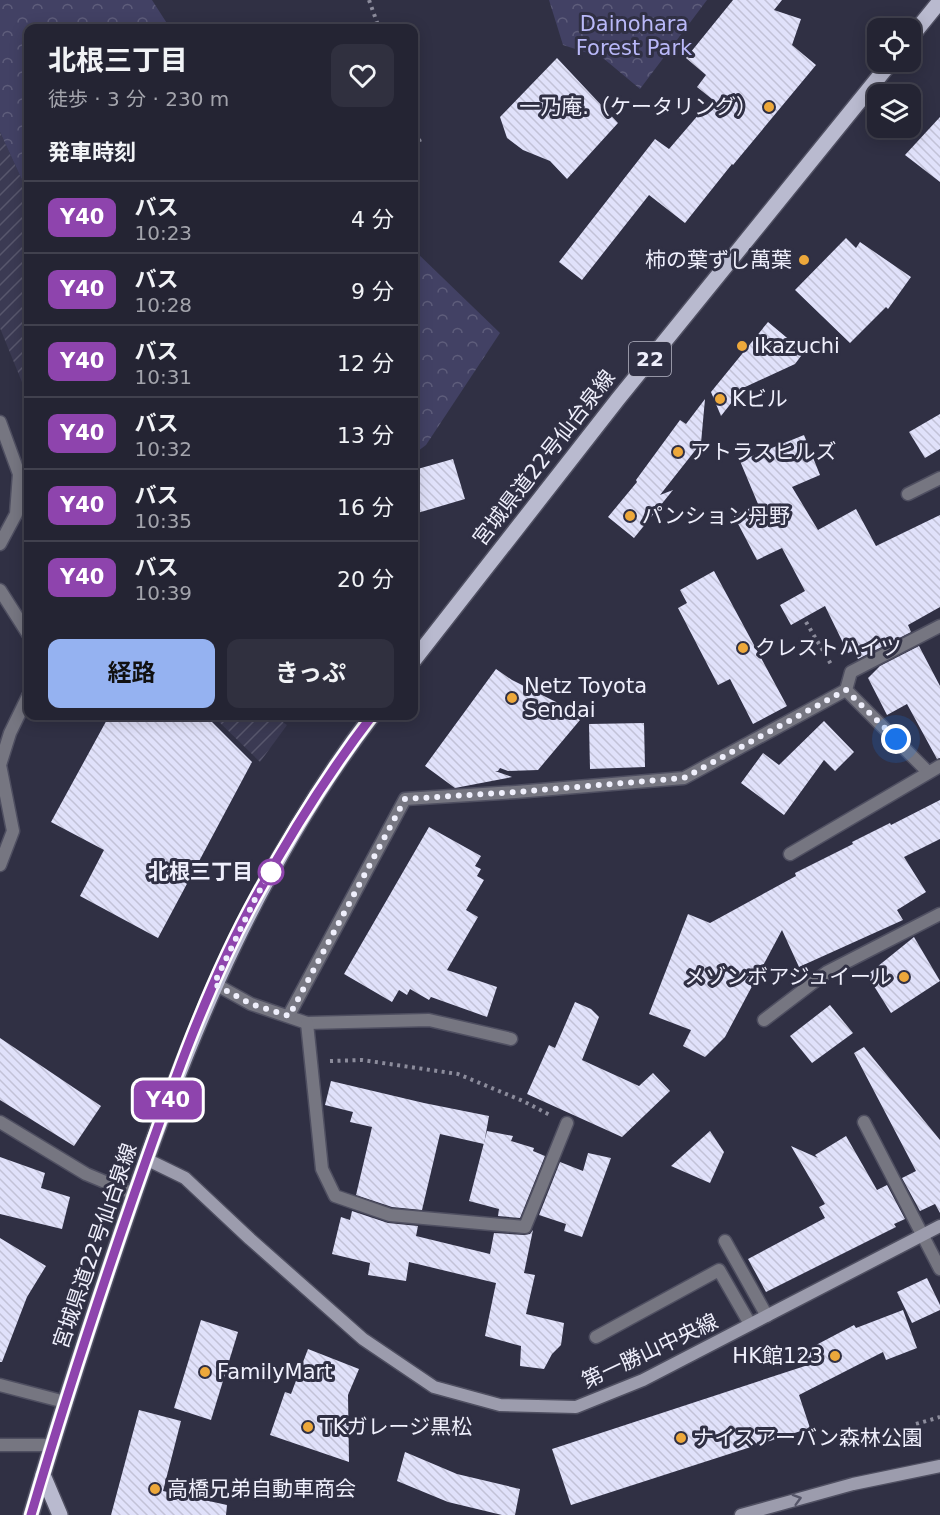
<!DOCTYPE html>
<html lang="ja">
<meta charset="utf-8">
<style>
:root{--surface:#242433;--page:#30303f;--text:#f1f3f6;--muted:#a3a4ac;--line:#41414e;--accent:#95b2f1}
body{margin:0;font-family:"DejaVu Sans","Noto Sans JP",sans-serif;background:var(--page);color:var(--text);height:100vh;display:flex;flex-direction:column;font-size:22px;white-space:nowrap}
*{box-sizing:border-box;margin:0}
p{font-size:20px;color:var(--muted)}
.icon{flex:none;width:33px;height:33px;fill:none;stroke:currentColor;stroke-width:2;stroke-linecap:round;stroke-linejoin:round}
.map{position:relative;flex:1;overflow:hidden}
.sheet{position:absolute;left:24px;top:24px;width:394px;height:696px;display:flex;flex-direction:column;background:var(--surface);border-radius:12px;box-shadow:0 3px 15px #0003,0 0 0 2px var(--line)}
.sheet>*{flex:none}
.badge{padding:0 12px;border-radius:9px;font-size:21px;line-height:39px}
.fabs{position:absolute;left:867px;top:18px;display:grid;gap:12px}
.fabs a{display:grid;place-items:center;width:54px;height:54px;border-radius:12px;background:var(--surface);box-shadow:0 3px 15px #0003,0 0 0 2px var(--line);font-size:30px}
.you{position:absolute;width:30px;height:30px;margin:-15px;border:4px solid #fff;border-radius:50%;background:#1a73e8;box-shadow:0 0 0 9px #1a73e833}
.map>.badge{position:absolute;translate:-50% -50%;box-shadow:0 0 0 3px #fff}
h2{padding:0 24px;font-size:22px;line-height:54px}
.round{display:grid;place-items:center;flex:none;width:63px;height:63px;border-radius:12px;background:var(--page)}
.overview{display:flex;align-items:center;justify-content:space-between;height:102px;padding:0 24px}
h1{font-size:28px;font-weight:700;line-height:45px}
.primary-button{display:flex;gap:12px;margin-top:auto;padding:12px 24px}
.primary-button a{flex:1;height:69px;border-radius:12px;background:var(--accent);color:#111;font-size:24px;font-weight:700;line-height:69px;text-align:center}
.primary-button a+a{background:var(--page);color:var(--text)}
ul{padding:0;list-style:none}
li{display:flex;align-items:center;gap:18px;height:72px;padding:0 24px;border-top:2px solid var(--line)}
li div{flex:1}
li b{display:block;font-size:22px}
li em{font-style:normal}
li .badge{min-width:66px;font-weight:700;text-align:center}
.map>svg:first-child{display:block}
.industrial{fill:url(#industrial-furrows)}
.forest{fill:url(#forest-crowns)}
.building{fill:url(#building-back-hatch)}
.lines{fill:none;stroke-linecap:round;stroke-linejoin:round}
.lane-casing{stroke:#4f4f61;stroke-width:15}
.street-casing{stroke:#4f4f61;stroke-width:15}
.secondary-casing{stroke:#4f4f61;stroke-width:15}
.primary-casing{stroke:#4f4f61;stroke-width:18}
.path{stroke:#8c8c9c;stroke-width:4;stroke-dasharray:3 4.5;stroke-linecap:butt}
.lane{stroke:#767681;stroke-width:12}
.street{stroke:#767681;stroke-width:12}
.secondary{stroke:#9c9cad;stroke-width:12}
.primary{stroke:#b9bacf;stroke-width:15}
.oneway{stroke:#565669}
.line-casing{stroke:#fff;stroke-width:14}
.line{stroke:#8e44ad;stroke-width:9}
.walk{stroke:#efeffc;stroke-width:6;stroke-dasharray:0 10.8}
.poi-dot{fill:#eda83b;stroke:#303044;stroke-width:2}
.stop-dot{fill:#fff;stroke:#8e44ad;stroke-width:3}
.labels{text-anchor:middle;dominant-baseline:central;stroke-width:6;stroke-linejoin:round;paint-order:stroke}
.shield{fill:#303044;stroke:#b6b6c5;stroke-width:1.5}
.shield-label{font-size:20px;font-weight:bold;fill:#efeffc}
.park-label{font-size:21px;fill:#b9b8f8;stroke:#303044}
.poi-label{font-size:21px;fill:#efeffc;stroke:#303044;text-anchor:start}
.street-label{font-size:21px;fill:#efeffc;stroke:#303044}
.stop-label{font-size:21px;font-weight:bold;fill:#efeffc;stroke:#303044;text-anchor:end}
</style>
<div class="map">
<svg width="940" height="1515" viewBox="0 0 940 1515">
<defs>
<pattern id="industrial-furrows" width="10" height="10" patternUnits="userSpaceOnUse" patternTransform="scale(1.5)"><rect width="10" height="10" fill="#3b3a53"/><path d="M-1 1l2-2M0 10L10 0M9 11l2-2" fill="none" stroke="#58576d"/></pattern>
<pattern id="forest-crowns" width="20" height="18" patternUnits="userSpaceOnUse" patternTransform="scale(1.5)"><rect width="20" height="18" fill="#424164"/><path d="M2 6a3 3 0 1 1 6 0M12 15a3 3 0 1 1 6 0" fill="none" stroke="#5e5d7b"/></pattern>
<pattern id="building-back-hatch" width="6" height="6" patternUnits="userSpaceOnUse" patternTransform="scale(1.5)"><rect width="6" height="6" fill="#e0e1fa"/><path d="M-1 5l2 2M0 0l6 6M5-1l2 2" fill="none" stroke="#c2c2d7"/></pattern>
</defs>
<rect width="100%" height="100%" fill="#303044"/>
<g class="industrial">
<polygon points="0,132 28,193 28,397 0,328"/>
<polygon points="213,716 274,716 287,725 260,762"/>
</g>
<g class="forest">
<polygon points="0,0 152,0 170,28 28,28 28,193 0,132"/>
<polygon points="549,0 707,0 640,89 603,58 563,45"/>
<polygon points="414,250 500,333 426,445 414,454"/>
</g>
<g class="building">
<polygon points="733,0 782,0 774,10 801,19 792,45 816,65 733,165 732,164 685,223 649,195 582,280 559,262 655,139 669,149 712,99 697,87 706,75 686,58"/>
<polygon points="557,58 618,123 567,179 550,161 523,150 507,138 500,117"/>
<polygon points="940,117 940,182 905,155"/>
<polygon points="846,238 856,248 860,242 911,277 888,309 886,307 850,343 795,290"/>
<polygon points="768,322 804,352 795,364 743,388 721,416 711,392"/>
<polygon points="705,399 701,443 660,495 673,490 634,538 608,517 637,482 636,480 680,420 686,424"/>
<polygon points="940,414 940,449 925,458 909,432"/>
<polygon points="804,435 820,475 792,487 818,530 856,509 876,546 940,515 940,607 908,625 911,632 858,659 853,651 848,653 825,606 791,625 780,605 805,591 782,548 757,560 734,516 758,504 740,461"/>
<polygon points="453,459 465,499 414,514 414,470"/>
<polygon points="714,571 787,706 753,724 730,679 718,685 678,608 687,603 680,590"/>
<polygon points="919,646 940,686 940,758 937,759 907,704 887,715 868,678 880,666"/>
<polygon points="496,669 512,680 560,704 580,720 538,770 508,771 500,768 498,771 495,771 512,777 455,788 425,766"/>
<polygon points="109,716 206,716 252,762 158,938 80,896 104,850 51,822"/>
<polygon points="824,721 854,752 835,771 824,760 784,815 741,783 763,753 779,765"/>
<polygon points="644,723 645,767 590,769 589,724"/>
<polygon points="940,800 940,839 904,857 926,892 897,910 903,920 799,967 782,930 725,1037 705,1057 683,1046 691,1030 649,1014 688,914 710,923 796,876 795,873 853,844 852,842 890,823 891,825"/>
<polygon points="429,827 481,856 475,866 481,869 477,876 484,880 466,910 478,917 447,970 497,987 487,1017 431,997 429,1000 410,989 407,995 399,990 392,1002 344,974"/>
<polygon points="914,937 940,981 891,1013 867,975"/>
<polygon points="575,1002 591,1009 599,1017 582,1060 639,1086 653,1073 670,1091 622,1137 527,1094 549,1045 555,1048"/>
<polygon points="830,1005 853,1033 812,1063 790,1036"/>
<polygon points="0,1038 101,1106 74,1146 0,1100"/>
<polygon points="864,1047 940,1140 940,1213 935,1204 920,1211 902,1178 916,1171 854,1053"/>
<polygon points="331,1081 424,1103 489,1116 484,1144 440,1134 422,1210 392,1207 356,1195 372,1127 350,1122 353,1112 325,1105"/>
<polygon points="487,1131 513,1136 511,1141 534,1148 533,1151 545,1156 520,1218 498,1216 499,1209 469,1201"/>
<polygon points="710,1131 724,1152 710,1183 671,1166"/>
<polygon points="846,1136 877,1190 887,1185 905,1219 894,1224 896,1227 766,1292 748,1259 825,1218 819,1207 825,1204 791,1146 818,1158 815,1155"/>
<polygon points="588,1153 611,1158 582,1237 564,1231 566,1224 539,1215 560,1162 583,1171"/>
<polygon points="0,1157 45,1173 41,1188 70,1197 62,1229 0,1214"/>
<polygon points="352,1211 388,1223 418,1226 416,1236 490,1254 494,1233 524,1235 530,1234 533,1230 524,1273 535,1275 526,1314 564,1323 561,1345 552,1354 544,1369 520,1366 521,1346 485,1336 496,1283 409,1262 406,1281 368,1275 370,1263 332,1254 341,1217 350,1220"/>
<polygon points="0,1238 46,1266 27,1297 2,1362 0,1362"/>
<polygon points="927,1278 940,1305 940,1310 912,1323 897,1292"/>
<polygon points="903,1310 917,1348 886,1360 883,1352 799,1395 810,1428 571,1505 552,1449 805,1366 799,1354 854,1325 856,1328"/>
<polygon points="201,1320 238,1332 211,1420 174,1408"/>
<polygon points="308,1349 359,1369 348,1395 349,1462 270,1435 285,1392 291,1394"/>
<polygon points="139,1410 181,1421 163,1491 227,1505 226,1515 111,1515"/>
<polygon points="405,1452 457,1474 520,1489 515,1515 502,1515 448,1502 397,1481"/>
</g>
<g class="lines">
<defs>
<g id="lane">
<polyline points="0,422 19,474 16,514 0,544"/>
<polyline points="908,494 940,478"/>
<polyline points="0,590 28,634"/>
<polyline points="0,865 13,831 0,765 10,733 28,696"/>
<polyline points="215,984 251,1004 307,1023 429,1020 511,1039"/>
<polyline points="289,1015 405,799 516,792 684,778 846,690"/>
<polyline points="307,1023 322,1169 335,1196 390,1215 525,1227 567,1123"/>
<polyline points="0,1122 86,1174 134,1194"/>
<polyline points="864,1122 940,1269"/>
<polyline points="725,1241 767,1316"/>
<polyline points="596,1337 719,1270 750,1324"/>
<polyline points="0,1385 65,1402"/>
</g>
<g id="street">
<polyline points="928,772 846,690 851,672 940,626"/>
<polyline points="790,854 940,766"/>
<polyline points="764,1020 827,972 940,914"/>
<polyline points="0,1445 52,1445"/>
</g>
<g id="secondary">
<polyline points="146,1159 185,1178 250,1239 363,1339 434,1387 500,1405 576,1407 643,1380 940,1226"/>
<polyline points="741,1515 853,1484 940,1466"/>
</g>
<g id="primary">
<polyline points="910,38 940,1"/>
<polyline points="414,660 618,399 891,62"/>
<polyline points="43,1475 60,1515"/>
<path d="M31,1515C63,1406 98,1299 135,1192C194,1022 262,860 372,716"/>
</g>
</defs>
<use href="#lane" class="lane-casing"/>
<use href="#street" class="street-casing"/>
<use href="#secondary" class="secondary-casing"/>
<use href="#primary" class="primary-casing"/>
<g class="path">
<polyline points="369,0 379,28"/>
<polyline points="414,125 421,145 414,146"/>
<polyline points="414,199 415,202"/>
<polyline points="806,622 832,666"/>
<polyline points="330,1061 362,1060 458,1074 523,1101 550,1115"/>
<polyline points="916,1424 940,1417"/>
</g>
<use href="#lane" class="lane"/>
<use href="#street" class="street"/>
<use href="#secondary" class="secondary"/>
<use href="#primary" class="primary"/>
</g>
<defs><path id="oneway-chevron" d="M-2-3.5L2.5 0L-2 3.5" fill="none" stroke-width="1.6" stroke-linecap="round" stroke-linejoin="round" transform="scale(1.5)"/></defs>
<use class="oneway" href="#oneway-chevron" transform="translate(797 1499) rotate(-16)"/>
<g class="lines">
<defs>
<path id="line" d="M31,1515C63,1406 98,1299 135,1192C170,1092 206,987 257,895C291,833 329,772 372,716"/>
</defs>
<use href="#line" class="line-casing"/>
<use href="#line" class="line"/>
<polyline class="walk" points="271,872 257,895 214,984 251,1004 289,1016 405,799 516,792 684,778 846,690 896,739"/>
</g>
<g class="poi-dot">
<circle cx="769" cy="107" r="6"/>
<circle cx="804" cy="260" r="6"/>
<circle cx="742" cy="346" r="6"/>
<circle cx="720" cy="399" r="6"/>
<circle cx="678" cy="452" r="6"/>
<circle cx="630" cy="516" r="6"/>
<circle cx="743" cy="648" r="6"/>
<circle cx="512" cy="698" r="6"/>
<circle cx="904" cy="977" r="6"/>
<circle cx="835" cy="1356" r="6"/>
<circle cx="205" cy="1372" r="6"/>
<circle cx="308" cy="1427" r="6"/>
<circle cx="681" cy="1438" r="6"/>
<circle cx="155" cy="1489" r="6"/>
</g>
<circle class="stop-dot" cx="271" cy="872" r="12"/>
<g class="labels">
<rect class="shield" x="629" y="342" width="42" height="34" rx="4.5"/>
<g class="shield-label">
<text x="650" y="359">22</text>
</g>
<g class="park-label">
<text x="634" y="24">Dainohara<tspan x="634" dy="24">Forest Park</tspan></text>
</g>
<g class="poi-label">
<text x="757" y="107" text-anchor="end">一乃庵.（ケータリング）</text>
<text x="792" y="260" text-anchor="end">柿の葉ずし萬葉</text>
<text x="754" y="346">Ikazuchi</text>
<text x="732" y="399">Kビル</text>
<text x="690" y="452">アトラスヒルズ</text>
<text x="642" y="516">パンション丹野</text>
<text x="755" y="648">クレストハイツ</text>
<text x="524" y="686">Netz Toyota<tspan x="524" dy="24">Sendai</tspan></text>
<text x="892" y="977" text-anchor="end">メゾンボアジュイール</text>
<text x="823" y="1356" text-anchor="end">HK館123</text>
<text x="217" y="1372">FamilyMart</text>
<text x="320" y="1427">TKガレージ黒松</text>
<text x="693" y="1438">ナイスアーバン森林公園</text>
<text x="167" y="1489">高橋兄弟自動車商会</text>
</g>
<g class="street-label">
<text transform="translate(544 458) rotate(-52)">宮城県道22号仙台泉線</text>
<text transform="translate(95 1246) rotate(-71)">宮城県道22号仙台泉線</text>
<text transform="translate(650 1351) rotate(-25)">第一勝山中央線</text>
</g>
<g class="stop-label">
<text x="253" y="872">北根三丁目</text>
</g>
</g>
</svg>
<div class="fabs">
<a><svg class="icon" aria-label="locate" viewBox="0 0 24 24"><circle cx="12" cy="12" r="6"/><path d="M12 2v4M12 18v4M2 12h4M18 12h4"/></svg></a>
<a><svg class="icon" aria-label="layers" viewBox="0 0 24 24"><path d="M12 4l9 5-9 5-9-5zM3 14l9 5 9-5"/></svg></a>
</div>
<div class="you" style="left:896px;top:739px"></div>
<b class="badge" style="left:168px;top:1100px;background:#8e44ad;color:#fff">Y40</b>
<section class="sheet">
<div class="overview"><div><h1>北根三丁目</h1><p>徒歩 · 3 分 · 230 m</p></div><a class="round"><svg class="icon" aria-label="heart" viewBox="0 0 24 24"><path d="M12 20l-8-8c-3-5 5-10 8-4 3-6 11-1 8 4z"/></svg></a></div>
<h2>発車時刻</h2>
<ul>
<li><span class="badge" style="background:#8e44ad;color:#fff">Y40</span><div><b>バス</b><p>10:23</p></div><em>4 分</em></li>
<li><span class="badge" style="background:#8e44ad;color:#fff">Y40</span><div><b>バス</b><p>10:28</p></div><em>9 分</em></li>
<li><span class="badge" style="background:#8e44ad;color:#fff">Y40</span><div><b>バス</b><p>10:31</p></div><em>12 分</em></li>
<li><span class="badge" style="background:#8e44ad;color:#fff">Y40</span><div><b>バス</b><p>10:32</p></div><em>13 分</em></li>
<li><span class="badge" style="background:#8e44ad;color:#fff">Y40</span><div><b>バス</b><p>10:35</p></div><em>16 分</em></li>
<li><span class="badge" style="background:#8e44ad;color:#fff">Y40</span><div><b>バス</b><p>10:39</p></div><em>20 分</em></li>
</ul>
<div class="primary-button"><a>経路</a><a>きっぷ</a></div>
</section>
</div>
